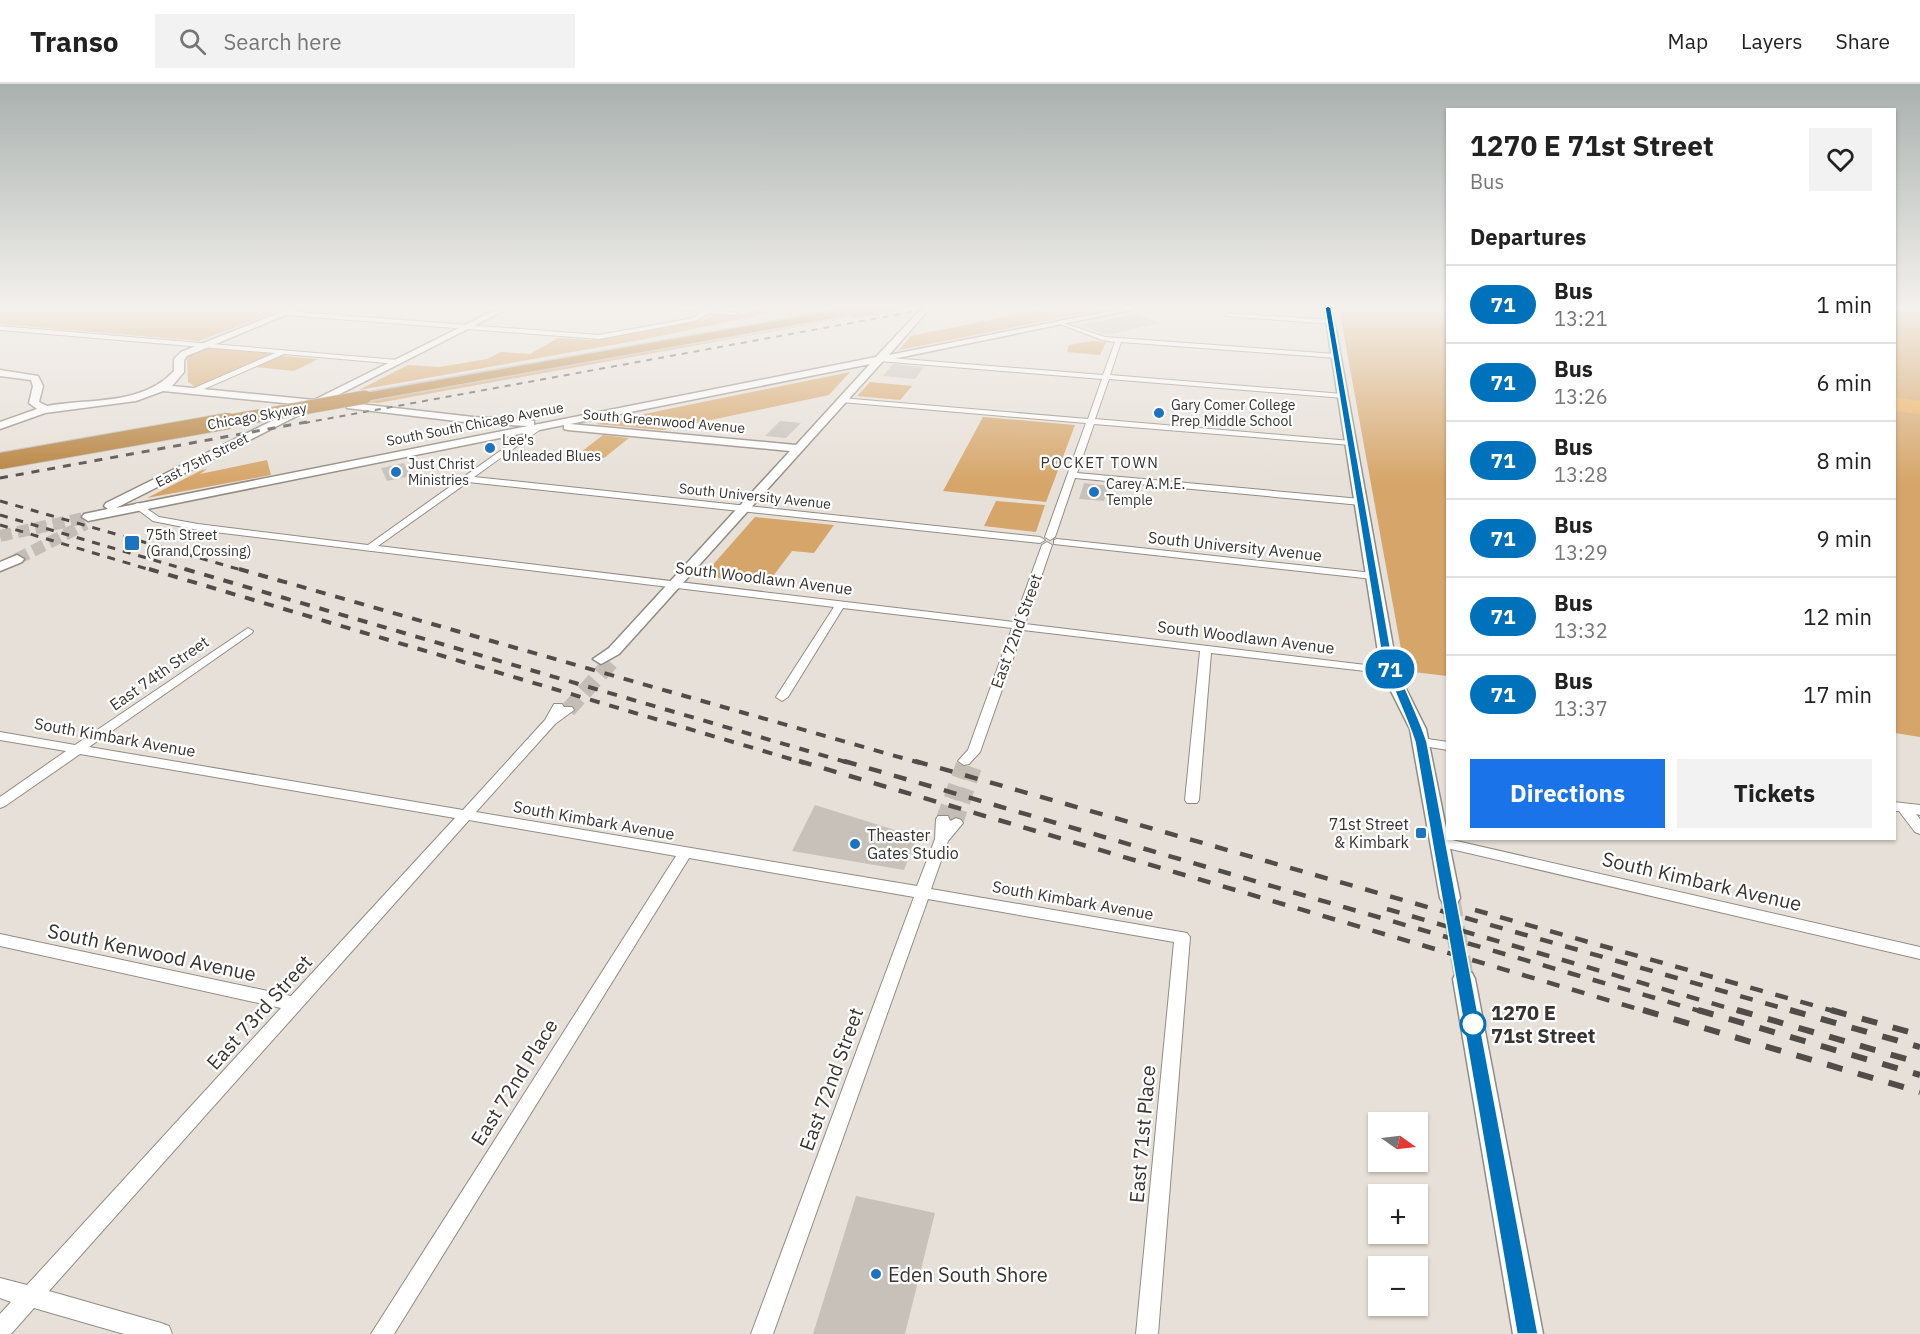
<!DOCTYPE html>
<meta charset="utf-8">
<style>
:root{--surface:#fff;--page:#f2f2f2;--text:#222;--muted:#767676;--line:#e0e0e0;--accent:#1a73e8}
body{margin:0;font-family:"IBM Plex Sans",sans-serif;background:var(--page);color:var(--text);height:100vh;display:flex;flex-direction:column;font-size:22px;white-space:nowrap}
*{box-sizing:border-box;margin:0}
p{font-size:20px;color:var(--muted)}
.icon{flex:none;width:33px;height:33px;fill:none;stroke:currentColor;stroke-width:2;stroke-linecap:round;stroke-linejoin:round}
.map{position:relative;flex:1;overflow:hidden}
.side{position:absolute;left:1446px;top:24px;width:450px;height:732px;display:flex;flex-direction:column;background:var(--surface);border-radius:0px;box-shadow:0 2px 4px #0004}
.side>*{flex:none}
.badge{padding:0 12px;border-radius:20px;font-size:21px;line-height:39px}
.needle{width:39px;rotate:104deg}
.fabs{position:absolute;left:1368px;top:1028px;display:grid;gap:12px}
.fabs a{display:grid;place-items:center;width:60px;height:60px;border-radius:0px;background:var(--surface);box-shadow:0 2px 4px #0004;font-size:30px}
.map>.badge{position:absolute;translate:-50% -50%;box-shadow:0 0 0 3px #fff}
h2{padding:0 24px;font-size:22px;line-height:54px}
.round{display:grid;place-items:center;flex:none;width:63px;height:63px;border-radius:0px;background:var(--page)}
.summary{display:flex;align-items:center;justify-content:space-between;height:102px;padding:0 24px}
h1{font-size:28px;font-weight:700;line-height:45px}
.primary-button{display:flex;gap:12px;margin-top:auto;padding:12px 24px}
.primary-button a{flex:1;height:69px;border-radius:0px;background:var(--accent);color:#fff;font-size:24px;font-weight:700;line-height:69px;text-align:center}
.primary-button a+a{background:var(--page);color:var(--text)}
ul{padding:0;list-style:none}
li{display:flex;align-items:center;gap:18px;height:78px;padding:0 24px;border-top:2px solid var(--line)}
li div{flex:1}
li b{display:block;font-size:22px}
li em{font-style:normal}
li .badge{min-width:66px;font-weight:700;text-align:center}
header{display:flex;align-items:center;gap:36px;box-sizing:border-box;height:84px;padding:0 30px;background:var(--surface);border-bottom:2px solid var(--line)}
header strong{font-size:28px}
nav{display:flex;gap:33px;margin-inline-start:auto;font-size:21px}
.search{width:420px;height:54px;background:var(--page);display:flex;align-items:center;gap:15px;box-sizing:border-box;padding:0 21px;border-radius:0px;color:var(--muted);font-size:22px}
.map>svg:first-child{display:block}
.green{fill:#d6a569}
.water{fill:#ecac5a}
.building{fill:#c8c1ba}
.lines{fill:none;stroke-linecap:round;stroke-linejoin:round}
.street-tunnel{stroke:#c4bdb6;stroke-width:14;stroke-dasharray:14 8;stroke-linecap:butt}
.secondary-tunnel-far2{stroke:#c4bdb6;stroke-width:12;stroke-dasharray:12 6;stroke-linecap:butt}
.secondary-tunnel-far1{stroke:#c4bdb6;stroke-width:16;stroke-dasharray:16 8;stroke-linecap:butt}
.secondary-tunnel{stroke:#c4bdb6;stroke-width:20;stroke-dasharray:20 10;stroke-linecap:butt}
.street-casing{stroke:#928b84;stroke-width:2}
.secondary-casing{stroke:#928b84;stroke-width:3}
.highway-casing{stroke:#bfbebd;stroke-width:3}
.street{fill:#fff;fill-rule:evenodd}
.secondary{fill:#fff;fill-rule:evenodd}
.highway{fill:#b7823d;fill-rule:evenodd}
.rail-far4{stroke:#504d49;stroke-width:2;stroke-dasharray:6 6;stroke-linecap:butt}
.rail-far3{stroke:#504d49;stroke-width:3;stroke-dasharray:8 8;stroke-linecap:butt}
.rail-far2{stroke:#504d49;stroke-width:4;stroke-dasharray:10 10;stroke-linecap:butt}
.rail-far1{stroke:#504d49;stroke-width:4.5;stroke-dasharray:13 13;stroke-linecap:butt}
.rail{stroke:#504d49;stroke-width:6;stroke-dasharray:16 16;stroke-linecap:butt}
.highway-bridge-far1-casing{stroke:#bfbebd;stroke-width:14;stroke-linecap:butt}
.highway-bridge-casing{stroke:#bfbebd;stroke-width:18;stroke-linecap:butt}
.highway-bridge-far1{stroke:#b7823d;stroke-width:13}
.highway-bridge{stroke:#b7823d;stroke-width:16}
.line{fill:#0072bc;stroke:#fff;stroke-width:1.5}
.poi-dot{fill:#1e73c1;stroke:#fff;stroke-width:2}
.stop-dot{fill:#fff;stroke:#0072bc;stroke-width:3}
.labels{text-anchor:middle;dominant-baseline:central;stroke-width:4.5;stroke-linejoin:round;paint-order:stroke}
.far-poi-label{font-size:14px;fill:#363330;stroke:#fff;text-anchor:start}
.far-street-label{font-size:14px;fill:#363330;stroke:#fff}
.far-neighbourhood-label{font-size:15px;letter-spacing:1.5px;fill:#363330;stroke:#fff}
.street-label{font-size:16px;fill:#363330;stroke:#fff}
.poi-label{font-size:16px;fill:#363330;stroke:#fff;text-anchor:end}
.near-street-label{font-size:20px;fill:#363330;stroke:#fff}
.near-stop-label{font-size:20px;font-weight:bold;fill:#363330;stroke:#fff;text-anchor:start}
.near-poi-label{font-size:20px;fill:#363330;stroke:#fff;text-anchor:start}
</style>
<header>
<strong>Transo</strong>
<div class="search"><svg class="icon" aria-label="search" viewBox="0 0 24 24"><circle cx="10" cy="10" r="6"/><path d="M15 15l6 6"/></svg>Search here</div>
<nav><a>Map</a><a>Layers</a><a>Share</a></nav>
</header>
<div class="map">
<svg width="1920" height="1250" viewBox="0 0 1920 1250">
<rect width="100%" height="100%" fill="#e7e0d8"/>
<g class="green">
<polygon points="0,224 286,224 199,257 0,240"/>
<path d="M757,224H796L640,256L359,306L408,281L439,283L487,275L501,268L530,270L558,254L592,256L705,235C722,223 740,237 757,224Z"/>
<polygon points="902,224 378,319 365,318 635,268 697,260"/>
<polygon points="1033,224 1081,224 1091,228 899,266 911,252 1037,226"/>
<polygon points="1339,224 1447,224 1447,592 1405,587"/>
<polygon points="1895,224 1920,224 1920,653 1895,649"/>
<polygon points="1092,257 1106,258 1100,271 1067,268 1069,261"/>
<polygon points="206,264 210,264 275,270 197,304 188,298 187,275 193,268"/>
<polygon points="281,272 318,275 294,287 256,283"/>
<polygon points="850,288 829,311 663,346 595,340"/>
<polygon points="870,298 912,302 900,316 857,312"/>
<polygon points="983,333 1075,341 1046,418 943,407"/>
<polygon points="603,351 629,354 604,374 577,371"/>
<polygon points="267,376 271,391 147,414 202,386 207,385 200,390"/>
<polygon points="996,417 1045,421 1036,448 984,442"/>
<polygon points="755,433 834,441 814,469 792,467 767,500 703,492"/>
</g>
<polygon class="water" points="1895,313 1920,317 1920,330 1895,327"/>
<g class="building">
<polygon points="1136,230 1160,239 1107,251 1080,241"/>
<polygon points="893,280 910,282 924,283 915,295 883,292"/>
<polygon points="780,337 801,339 786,354 765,352"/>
<polygon points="404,379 410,392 387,397 381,384"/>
<polygon points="1084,399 1109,402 1104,417 1079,415"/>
<polygon points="815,721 917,753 904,786 792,767"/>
<polygon points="856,1112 935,1129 905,1250 813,1250"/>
</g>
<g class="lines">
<g class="street-tunnel">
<polyline points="943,735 964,677"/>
<polyline points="956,739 976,680"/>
</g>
<g class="secondary-tunnel-far2">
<polyline points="0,452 88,433"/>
<polyline points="17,475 86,440"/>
</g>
<polyline class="secondary-tunnel-far1" points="568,626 611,578"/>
<polyline class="secondary-tunnel" points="1450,814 1464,895"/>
<defs>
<g id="street">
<polygon points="662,224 707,225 717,224 715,226 737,229 734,231 710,229 695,237 599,255 285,231 282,229 285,227 599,251 693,234 702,228"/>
<polygon points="1228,229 1331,236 1334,238 1331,240 1226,232"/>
<polygon points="1060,238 1105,253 1336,270 1339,272 1336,274 1121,258 1110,291 1343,310 1347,312 1343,314 1109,295 1095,335 1351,357 1355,359 1351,361 1094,340 1077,389 1361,415 1365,418 1361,421 1075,394 1055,453 1050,456 1045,453 1086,339 841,318 837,316 841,314 1088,335 1102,295 878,277 875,275 878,273 1103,291 1115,258 1102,256 1060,240"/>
<polygon points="0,242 398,276 401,278 398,280 284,270 195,309 191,307 192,305 275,269 0,246"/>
<polygon points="538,340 545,342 474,393 1040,453 1045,456 1040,459 468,398 378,462 1014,538 1042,461 1047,458 1052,461 1025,540 1391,584 1397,587 1391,590 1211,569 1199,716 1197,719 1187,719 1185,716 1200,567 1023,546 980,668 969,680 964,681 958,677 968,666 1012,544 843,524 788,613 782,617 776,613 834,523 198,446 153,437 133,422 137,419 140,420 159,433 198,440 368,461"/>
<polygon points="1057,455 1373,489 1378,492 1373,495 1054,460 1054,456"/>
<polygon points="248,544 253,547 252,549 89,663 463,726 545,636 554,620 562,620 564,623 572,623 574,626 555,640 476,728 917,802 935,755 936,735 938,732 948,732 950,737 956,734 961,736 963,739 948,757 931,805 1187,849 1190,853 1158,1250 1136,1250 1174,858 928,815 773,1250 751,1250 914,813 689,774 394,1250 371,1250 676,772 469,736 49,1207 161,1239 169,1242 172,1250 124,1250 34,1224 11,1250 0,1250 0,1230 11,1218 0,1214 0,1194 27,1201 281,924 0,862 0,850 291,912 455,734 80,670 5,722 0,724 0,713 66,667 0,656 0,648 75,661"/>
<polygon points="1421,654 1448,658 1448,666 1417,661 1415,658 1417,655"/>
<polygon points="1894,718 1920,721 1920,731 1916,730 1920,735 1920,750 1915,748 1899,727 1894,727"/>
<polygon points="1439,753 1920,863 1920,875 1434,761 1432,758 1434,755"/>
</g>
<g id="secondary">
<path d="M291,224H302L187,272L184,276V288L172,302L314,316L499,224H509L116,424L528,342L473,339L347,324V320L351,319L473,333L530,336L534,337V341L876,273L922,224H930L889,271L1125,224H1140L883,277L619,570L601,580L593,575L609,564L790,367L568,346L564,345V341L88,437L82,433L84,430L108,425L104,422L106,419L304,321L163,307L136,317L45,329L0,345V338L37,325L29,319L33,302L31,296L0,292V286L38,292L43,302L39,318L47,322C90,314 142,322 174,287V275L181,268ZM870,280L796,361L570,340Z"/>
<polygon points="1324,224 1332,224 1394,568 1403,599 1426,645 1460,814 1457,819 1450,822 1443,819 1440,814 1410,645 1387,599 1378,568"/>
<polygon points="17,471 24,475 22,478 0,487 0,478"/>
<polygon points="1464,886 1472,889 1475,895 1543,1250 1513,1250 1453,895 1456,889"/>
</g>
<polygon id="highway" points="851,224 898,224 892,227 855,233 850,231 365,317 358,313 365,309"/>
</defs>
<use href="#street" class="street-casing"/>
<use href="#secondary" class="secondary-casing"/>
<use href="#highway" class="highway-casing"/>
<use href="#street" class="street"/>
<use href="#secondary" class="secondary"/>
<use href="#highway" class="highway"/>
<polyline class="rail-far4" points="304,339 933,224"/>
<g class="rail-far3">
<polyline points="0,394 312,337"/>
<polyline points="0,417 245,487"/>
<polyline points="0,431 191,487"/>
<polyline points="0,441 154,487"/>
</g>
<g class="rail-far2">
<polyline points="149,485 804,679"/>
<polyline points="185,485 849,679"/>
<polyline points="239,485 920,679"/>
</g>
<g class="rail-far1">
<polyline points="799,677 1648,928"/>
<polyline points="844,677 1703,928"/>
<polyline points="915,677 1796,928"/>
<polyline points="1387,825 1742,928"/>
<polyline points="1475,826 1837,928"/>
</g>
<g class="rail">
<polyline points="1643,926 1920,1008"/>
<polyline points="1698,926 1920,991"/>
<polyline points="1737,926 1920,979"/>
<polyline points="1790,926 1920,963"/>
<polyline points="1831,926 1920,951"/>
</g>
<defs>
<polyline id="highway-bridge-far1" points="219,339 365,313"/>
<polyline id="highway-bridge" points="0,377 228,337"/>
</defs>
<use href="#highway-bridge-far1" class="highway-bridge-far1-casing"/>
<use href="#highway-bridge" class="highway-bridge-casing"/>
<use href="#highway-bridge-far1" class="highway-bridge-far1"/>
<use href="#highway-bridge" class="highway-bridge"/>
</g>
<linearGradient id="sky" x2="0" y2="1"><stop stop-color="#a9b1af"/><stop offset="0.56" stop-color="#f4f1ed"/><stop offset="1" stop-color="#f4f1ed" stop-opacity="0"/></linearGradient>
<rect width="1920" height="399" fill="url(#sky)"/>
<path class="line" d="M1328,222L1331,224L1391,567C1401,599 1417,627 1427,658L1538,1250H1517L1415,658C1405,627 1389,599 1381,567L1325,224Z"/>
<g class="poi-dot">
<circle cx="1159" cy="329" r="6"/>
<circle cx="490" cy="364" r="6"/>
<circle cx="396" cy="388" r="6"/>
<circle cx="1094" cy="408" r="6"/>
<rect x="124" y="451" width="16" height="16" rx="3"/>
<rect x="1415" y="743" width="12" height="12" rx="3"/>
<circle cx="855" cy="760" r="6"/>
<circle cx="876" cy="1190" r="6"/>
</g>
<circle class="stop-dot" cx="1473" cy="940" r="12"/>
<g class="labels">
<g class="far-poi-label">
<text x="1171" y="321">Gary Comer College<tspan x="1171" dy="16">Prep Middle School</tspan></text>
<text x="502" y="356">Lee's<tspan x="502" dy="16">Unleaded Blues</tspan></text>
<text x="408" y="380">Just Christ<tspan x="408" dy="16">Ministries</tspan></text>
<text x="1106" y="400">Carey A.M.E.<tspan x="1106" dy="16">Temple</tspan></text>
<text x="146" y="451">75th Street<tspan x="146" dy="16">(Grand Crossing)</tspan></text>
</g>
<g class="far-street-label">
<text transform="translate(257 332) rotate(-10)">Chicago Skyway</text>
<text transform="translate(664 337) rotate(5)">South Greenwood Avenue</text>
<text transform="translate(475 340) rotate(-11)">South South Chicago Avenue</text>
<text transform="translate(202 376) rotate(-27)">East 75th Street</text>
<text transform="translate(755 412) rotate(6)">South University Avenue</text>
</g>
<g class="far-neighbourhood-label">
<text x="1100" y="378">POCKET TOWN</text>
</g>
<g class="street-label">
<text transform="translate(1235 462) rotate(6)">South University Avenue</text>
<text transform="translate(764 494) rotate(7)">South Woodlawn Avenue</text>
<text transform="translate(1016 547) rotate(-70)">East 72nd Street</text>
<text transform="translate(1246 553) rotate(7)">South Woodlawn Avenue</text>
<text transform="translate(159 589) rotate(-35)">East 74th Street</text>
<text transform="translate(115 653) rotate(10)">South Kimbark Avenue</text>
<text transform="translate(594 736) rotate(10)">South Kimbark Avenue</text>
<text transform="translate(1073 816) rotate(10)">South Kimbark Avenue</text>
</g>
<g class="poi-label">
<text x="1409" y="740">71st Street<tspan x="1409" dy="18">&amp; Kimbark</tspan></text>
<text x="867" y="751" text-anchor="start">Theaster<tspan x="867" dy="18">Gates Studio</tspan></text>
</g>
<g class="near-street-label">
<text transform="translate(1702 797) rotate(13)">South Kimbark Avenue</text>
<text transform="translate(152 868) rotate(12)">South Kenwood Avenue</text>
<text transform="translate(259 928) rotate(-48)">East 73rd Street</text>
<text transform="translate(831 995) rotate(-70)">East 72nd Street</text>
<text transform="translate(514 998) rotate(-58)">East 72nd Place</text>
<text transform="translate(1142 1050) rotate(-85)">East 71st Place</text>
</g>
<g class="near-stop-label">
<text x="1491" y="928">1270 E<tspan x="1491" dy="23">71st Street</tspan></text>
</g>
<g class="near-poi-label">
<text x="888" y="1190">Eden South Shore</text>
</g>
</g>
</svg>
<div class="fabs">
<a><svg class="needle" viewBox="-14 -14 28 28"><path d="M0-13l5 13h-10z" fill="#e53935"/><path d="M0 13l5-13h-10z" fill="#767676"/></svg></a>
<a>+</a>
<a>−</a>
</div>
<b class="badge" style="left:1390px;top:585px;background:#0072bc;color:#fff">71</b>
<section class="side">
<div class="summary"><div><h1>1270 E 71st Street</h1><p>Bus</p></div><a class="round"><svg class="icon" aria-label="heart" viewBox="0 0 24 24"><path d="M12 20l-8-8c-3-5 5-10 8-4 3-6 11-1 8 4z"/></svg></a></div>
<h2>Departures</h2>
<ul>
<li><span class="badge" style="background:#0072bc;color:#fff">71</span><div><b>Bus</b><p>13:21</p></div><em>1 min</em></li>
<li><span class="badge" style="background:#0072bc;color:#fff">71</span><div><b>Bus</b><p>13:26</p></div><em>6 min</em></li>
<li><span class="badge" style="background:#0072bc;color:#fff">71</span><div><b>Bus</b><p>13:28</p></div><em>8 min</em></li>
<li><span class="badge" style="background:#0072bc;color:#fff">71</span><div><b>Bus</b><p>13:29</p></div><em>9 min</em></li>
<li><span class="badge" style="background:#0072bc;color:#fff">71</span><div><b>Bus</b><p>13:32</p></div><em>12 min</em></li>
<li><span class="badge" style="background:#0072bc;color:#fff">71</span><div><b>Bus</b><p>13:37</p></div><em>17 min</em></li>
</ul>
<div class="primary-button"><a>Directions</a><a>Tickets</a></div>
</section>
</div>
